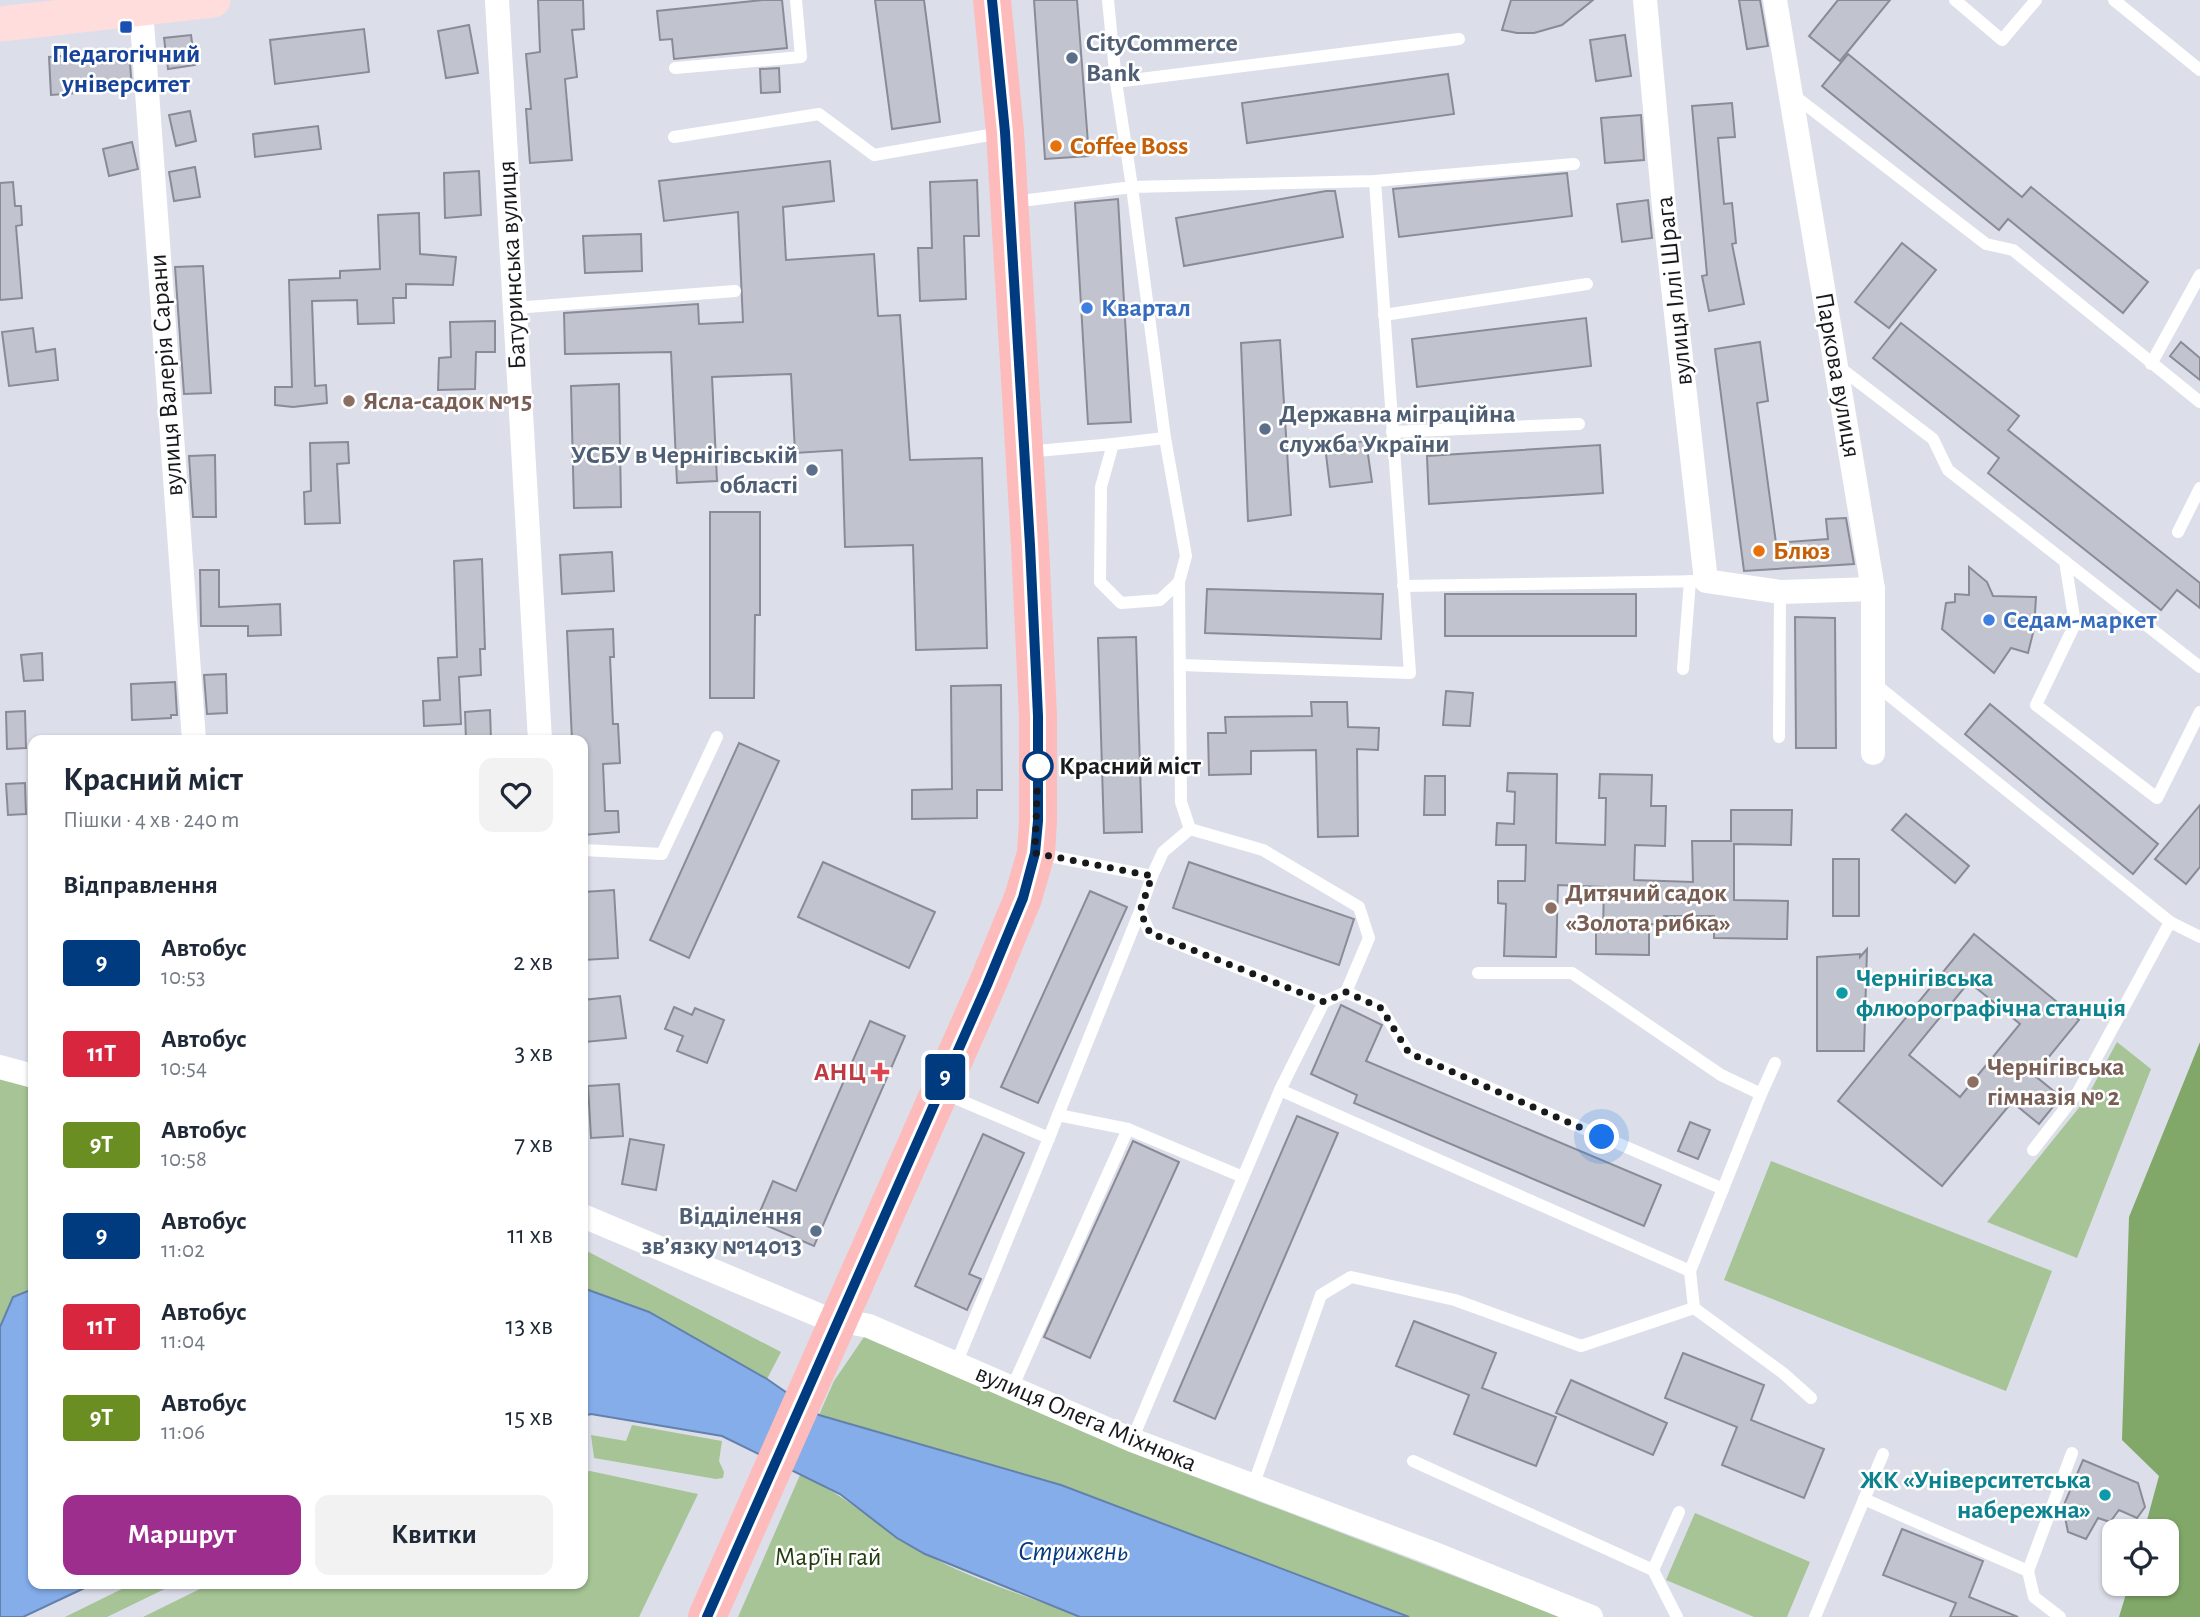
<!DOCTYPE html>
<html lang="uk">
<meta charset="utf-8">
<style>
:root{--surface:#fff;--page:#f2f2f3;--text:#1f2937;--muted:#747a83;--accent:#9d2e8e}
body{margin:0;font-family:"Alegreya Sans",sans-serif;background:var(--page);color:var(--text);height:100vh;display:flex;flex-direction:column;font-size:26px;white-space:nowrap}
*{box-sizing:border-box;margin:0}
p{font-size:23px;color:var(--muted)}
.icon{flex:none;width:38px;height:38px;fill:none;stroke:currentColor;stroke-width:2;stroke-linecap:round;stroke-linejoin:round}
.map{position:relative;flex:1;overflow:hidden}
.side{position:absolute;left:28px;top:735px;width:560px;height:854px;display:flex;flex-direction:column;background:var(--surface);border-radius:14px;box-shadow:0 2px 5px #0004}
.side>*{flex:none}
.badge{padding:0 14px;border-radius:5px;font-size:24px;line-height:46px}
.fabs{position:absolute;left:2102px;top:1519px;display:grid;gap:14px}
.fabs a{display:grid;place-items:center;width:77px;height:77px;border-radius:14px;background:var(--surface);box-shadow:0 2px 5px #0004;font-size:35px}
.you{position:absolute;width:35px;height:35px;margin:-18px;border:5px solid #fff;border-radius:50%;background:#1a73e8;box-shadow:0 0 0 10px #1a73e833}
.map>.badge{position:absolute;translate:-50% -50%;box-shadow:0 0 0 4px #fff}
h2{padding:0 35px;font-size:26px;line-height:63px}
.round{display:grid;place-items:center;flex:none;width:74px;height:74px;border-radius:14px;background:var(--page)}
.summary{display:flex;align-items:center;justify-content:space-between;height:119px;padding:0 35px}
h1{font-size:33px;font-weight:700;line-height:52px}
.primary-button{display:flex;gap:14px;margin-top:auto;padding:14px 35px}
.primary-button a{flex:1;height:80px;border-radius:14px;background:var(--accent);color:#fff;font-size:28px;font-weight:700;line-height:80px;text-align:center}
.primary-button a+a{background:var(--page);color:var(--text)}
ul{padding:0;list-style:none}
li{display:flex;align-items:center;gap:21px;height:91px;padding:0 35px}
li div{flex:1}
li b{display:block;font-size:26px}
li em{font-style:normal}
li .badge{min-width:77px;font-weight:700;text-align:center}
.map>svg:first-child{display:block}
.green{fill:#a6c495}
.forest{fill:#81a868}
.water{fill:#84adea;stroke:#6481ac;stroke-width:2}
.building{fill:#c1c4ce;stroke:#898c96;stroke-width:2;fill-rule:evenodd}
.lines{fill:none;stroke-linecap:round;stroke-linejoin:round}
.service{stroke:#fff;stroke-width:12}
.minor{stroke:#fff;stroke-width:24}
.secondary{stroke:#fdd;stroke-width:35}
.primary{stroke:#febbbb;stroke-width:38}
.line-casing{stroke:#fff;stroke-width:16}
.line{stroke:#003b80;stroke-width:10}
.walk{stroke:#18191d;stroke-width:7;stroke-dasharray:0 12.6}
.transit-dot{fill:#1a4fb4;stroke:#fff;stroke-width:2.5}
.service-dot{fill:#5c6f8a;stroke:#fff;stroke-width:2.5}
.food-dot{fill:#e8710a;stroke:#fff;stroke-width:2.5}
.shop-dot{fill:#3f7fe0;stroke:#fff;stroke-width:2.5}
.education-dot{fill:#8d6e63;stroke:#fff;stroke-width:2.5}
.stop-dot{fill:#fff;stroke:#003b80;stroke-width:3.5}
.culture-dot{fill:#0f9aa8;stroke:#fff;stroke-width:2.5}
.health-dot{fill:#e0444e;stroke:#fff;stroke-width:2.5}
.labels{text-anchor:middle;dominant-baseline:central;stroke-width:5;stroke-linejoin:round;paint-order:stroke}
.service-label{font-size:26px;font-weight:bold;fill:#4e5e75;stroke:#fff;text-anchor:start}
.transit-label{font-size:26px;font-weight:bold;fill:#164399;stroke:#fff}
.food-label{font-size:26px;font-weight:bold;fill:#c56008;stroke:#fff;text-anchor:start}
.street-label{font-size:26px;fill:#18191d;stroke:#fff}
.shop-label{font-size:26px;font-weight:bold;fill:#366cbe;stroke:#fff;text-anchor:start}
.education-label{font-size:26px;font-weight:bold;fill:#785e54;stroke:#fff;text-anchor:start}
.stop-label{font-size:26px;font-weight:bold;fill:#18191d;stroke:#fff;text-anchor:start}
.culture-label{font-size:26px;font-weight:bold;fill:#0d838f;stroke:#fff;text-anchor:start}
.health-label{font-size:26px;font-weight:bold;fill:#be3a42;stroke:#fff;text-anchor:end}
.park-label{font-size:26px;fill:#223c0d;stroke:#fff}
.water-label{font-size:28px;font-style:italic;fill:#053b82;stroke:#fff}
</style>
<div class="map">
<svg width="2200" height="1617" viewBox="0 0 2200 1617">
<rect width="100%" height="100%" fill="#dcdfea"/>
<g class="green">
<polygon points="2117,1042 2151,1069 2077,1258 1987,1222 2086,1099"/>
<polygon points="0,1078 33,1088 33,1289 13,1297 0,1327"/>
<polygon points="1771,1161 2052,1271 2006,1391 1724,1280"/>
<polygon points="583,1249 781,1352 767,1379 649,1312 583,1288"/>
<polygon points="864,1337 1143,1457 1561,1617 1409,1617 1061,1485 819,1415 834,1381"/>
<polygon points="632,1425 722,1441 719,1461 724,1472 723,1478 716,1479 594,1458 591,1435 626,1441"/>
<polygon points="590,1471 698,1494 639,1617 143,1617 210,1584 583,1584 583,1472"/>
<path d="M800,1475C846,1494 879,1528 922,1552C971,1580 1028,1596 1080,1617H738Z"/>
<polygon points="1695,1513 1810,1562 1787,1617 1754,1617 1666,1580"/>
<polygon points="132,1584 175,1584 107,1617 65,1617"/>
</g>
<polygon class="forest" points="2200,1042 2200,1617 2119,1617 2129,1584 2166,1584 2166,1531 2144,1531 2159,1476 2122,1440 2129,1217"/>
<g class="water">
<polygon points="583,1288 649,1312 767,1379 819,1415 1061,1485 1409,1617 1080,1617 925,1554 897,1538 840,1494 722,1436 591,1414 583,1416"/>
<polygon points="33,1289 33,1584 93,1584 23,1617 0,1617 0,1327 13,1297"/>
</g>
<g class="building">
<polygon points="538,0 583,0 584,29 572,30 577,77 565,79 572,160 530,163 526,109 531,109 526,54 540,52"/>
<polygon points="763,0 782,0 787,48 674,59 672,39 660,40 657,11"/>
<polygon points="875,0 924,0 940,122 892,129"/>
<polygon points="1034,0 1077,0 1089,156 1045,159"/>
<polygon points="1511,0 1593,0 1562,25 1534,33 1517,33 1502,30"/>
<polygon points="1739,0 1760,0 1768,46 1747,49"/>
<polygon points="1838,0 1890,0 1840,61 1809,36"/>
<polygon points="469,25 478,73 446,78 438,31"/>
<polygon points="364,29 369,72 275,84 270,40"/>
<polygon points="191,35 195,65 168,69 164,38"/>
<polygon points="1625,35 1631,76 1596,81 1590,40"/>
<polygon points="129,51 132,89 51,95 49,57"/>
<polygon points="1848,54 2022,197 2031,187 2148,282 2123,313 2008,219 1999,230 1822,86"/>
<polygon points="779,68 780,92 761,93 760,69"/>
<polygon points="1448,74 1454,114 1247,143 1242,103"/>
<polygon points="1732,103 1735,137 1718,138 1724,204 1732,203 1736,243 1732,244 1744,304 1709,311 1702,276 1707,275 1692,106"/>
<polygon points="190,111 196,141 176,146 169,115"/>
<polygon points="1641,115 1644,160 1605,163 1601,118"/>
<polygon points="318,126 321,149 255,157 253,134"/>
<polygon points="132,142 138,169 109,176 103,149"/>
<polygon points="830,161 834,201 783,207 786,260 874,254 878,316 900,315 910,460 982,458 987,648 916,650 913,545 845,547 842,450 795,453 791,374 712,377 717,481 677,483 671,352 565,354 564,313 698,304 699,324 743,322 738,212 664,221 659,181"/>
<polygon points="195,167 200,197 174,201 169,172"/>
<polygon points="479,171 481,215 445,218 444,173"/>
<polygon points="1567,173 1572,216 1399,237 1393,189"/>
<polygon points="977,180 979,236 964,236 966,299 920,301 918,248 932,248 930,182"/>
<polygon points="13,182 15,206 21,206 22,225 16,226 22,298 0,300 0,183"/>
<polygon points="1326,191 1335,191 1343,237 1184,266 1176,218"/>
<polygon points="1118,199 1131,422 1088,424 1075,203"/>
<polygon points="1648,200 1652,238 1622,242 1617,204"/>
<polygon points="419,213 420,254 456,257 453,285 406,284 406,298 393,298 394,323 358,324 357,300 312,301 315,386 326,385 327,403 293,407 275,405 275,387 292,387 289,280 340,278 340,271 380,269 378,215"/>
<polygon points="641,234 642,271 585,273 583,236"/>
<polygon points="1902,243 1936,270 1889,328 1855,302"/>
<polygon points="203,266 211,393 184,394 175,267"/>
<polygon points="1586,318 1591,366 1417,387 1412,339"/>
<polygon points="495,321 495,352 476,352 475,389 438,390 439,358 451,357 450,322"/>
<polygon points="1901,323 2019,416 2008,430 2200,583 2200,608 2177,590 2161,610 1988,473 1999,458 1873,358"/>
<polygon points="33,328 36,352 55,349 58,380 9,386 2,332"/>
<polygon points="1280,340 1291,515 1248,521 1241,343"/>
<polygon points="1760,342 1768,401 1757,403 1776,543 1828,539 1826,519 1846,518 1854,564 1744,571 1715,349"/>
<polygon points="2181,342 2200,358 2200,380 2170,356"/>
<polygon points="619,384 621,507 574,508 571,386"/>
<polygon points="1366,441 1372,482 1330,487 1325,446"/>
<polygon points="348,442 349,463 337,464 340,523 305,524 304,492 311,491 310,443"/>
<polygon points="1600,445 1603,493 1429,504 1427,456"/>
<polygon points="215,455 216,517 193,517 189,456"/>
<polygon points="710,512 760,512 760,615 755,615 754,698 710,698"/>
<polygon points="612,552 614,591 562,594 560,555"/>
<polygon points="482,559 485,649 480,649 481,675 459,677 461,724 424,726 423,701 440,700 438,658 457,657 454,561"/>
<polygon points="1969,567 1987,582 1993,596 2036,597 2034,629 2028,653 2011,648 1994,673 1942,629 1946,603 1955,602 1955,594 1969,595"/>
<polygon points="200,570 219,570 219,607 280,604 281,635 248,636 248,626 201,626"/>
<polygon points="1207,589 1383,594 1381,639 1205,633"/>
<rect x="1445" y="594" width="191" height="42"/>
<polygon points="1795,617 1835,618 1836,748 1796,748"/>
<polygon points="613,629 614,657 610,657 613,724 618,724 620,763 603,764 605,811 618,811 619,832 583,835 583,740 572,740 567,631"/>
<polygon points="1136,637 1142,832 1104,833 1098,638"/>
<polygon points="42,653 43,680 24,681 21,655"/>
<polygon points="226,674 227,713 207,714 204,675"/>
<polygon points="175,682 177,715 171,715 171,718 132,720 131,684"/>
<polygon points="1001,685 1002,790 977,790 977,818 912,819 912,790 952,789 951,686"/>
<polygon points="1446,691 1473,693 1470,726 1443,725"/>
<polygon points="1311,702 1347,702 1348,727 1379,728 1378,750 1357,749 1358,836 1318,837 1316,750 1251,751 1251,774 1209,775 1208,733 1226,733 1225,717 1312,716"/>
<polygon points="1990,704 2158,844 2133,874 1965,734"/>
<polygon points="490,710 491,740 466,740 465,712"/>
<polygon points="25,711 26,748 7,749 6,712"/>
<polygon points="739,743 779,761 689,958 650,940"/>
<polygon points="1508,773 1557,774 1556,843 1605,845 1606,798 1599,798 1600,774 1652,775 1651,806 1666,806 1665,846 1635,845 1634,880 1693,882 1692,841 1731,841 1731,810 1792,810 1791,845 1734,844 1734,900 1788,901 1787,939 1714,938 1714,916 1664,916 1664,925 1649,924 1649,955 1596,954 1596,931 1603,931 1604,887 1558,885 1556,957 1504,956 1506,904 1498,903 1498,881 1525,881 1526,845 1496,845 1497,823 1514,824 1515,792 1507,791"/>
<polygon points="1425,776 1445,776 1445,815 1424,815"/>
<polygon points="25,783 26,814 8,815 6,784"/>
<polygon points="2200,805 2200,867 2186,884 2155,859"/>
<polygon points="1906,814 1969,866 1955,883 1892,830"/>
<rect x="1833" y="859" width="26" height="57"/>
<polygon points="823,862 935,912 909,968 798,917"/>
<polygon points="1189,862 1354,919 1339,965 1173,908"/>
<polygon points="614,890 618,958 583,960 583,892"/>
<polygon points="1090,891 1127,907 1038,1103 1001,1087"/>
<path d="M1974,934L2079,1020L2034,1075L2061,1097L2039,1124L2012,1102L1942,1186L1838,1101ZM1969,982L2020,1024L1960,1097L1909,1055Z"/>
<polygon points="1867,949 1864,1051 1817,1051 1817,957 1860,954 1860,957"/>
<polygon points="620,996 626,1038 585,1042 583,1000"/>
<polygon points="1341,1005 1382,1025 1366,1061 1661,1185 1644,1226 1354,1103 1357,1095 1311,1074"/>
<polygon points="674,1007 692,1015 695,1008 724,1020 707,1063 677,1051 683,1036 665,1029"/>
<polygon points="870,1021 905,1036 814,1246 756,1221 773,1181 796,1191"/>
<polygon points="619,1084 623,1136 591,1138 588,1086"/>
<polygon points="1297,1116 1338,1133 1215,1419 1174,1401"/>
<polygon points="1690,1122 1710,1130 1698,1159 1678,1151"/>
<polygon points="983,1134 1024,1153 969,1274 981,1279 967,1310 915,1286"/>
<polygon points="630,1139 664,1145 656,1190 622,1184"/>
<polygon points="1133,1141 1179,1162 1090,1358 1044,1337"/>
<polygon points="1414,1321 1496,1353 1482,1388 1556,1417 1536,1466 1454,1434 1469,1395 1396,1366"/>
<polygon points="1683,1353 1764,1385 1751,1420 1824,1449 1804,1498 1722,1465 1737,1427 1665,1398"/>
<polygon points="1571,1380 1667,1423 1653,1455 1556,1413"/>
<polygon points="2083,1460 2138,1483 2145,1507 2137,1518 2119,1510 2110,1522 2098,1518 2086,1539 2068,1532 2063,1507"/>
<polygon points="1902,1529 1983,1561 1969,1597 2018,1617 1950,1617 1956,1603 1883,1575"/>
</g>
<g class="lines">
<g class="service">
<polyline points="1955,0 2002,40 2036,0"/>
<polyline points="2114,0 2200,70"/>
<polyline points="675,68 801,57 796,0"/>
<polyline points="1116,82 1459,39"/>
<polyline points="1792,94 1986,244 2013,250 2200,402"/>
<polyline points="674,137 819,114 874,155 1001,133"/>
<polyline points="1013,202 1132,187 1116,82 1108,0"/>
<polyline points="514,308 735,291"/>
<polyline points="1384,315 1587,284"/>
<polyline points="2151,364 2200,275"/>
<polyline points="1839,367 1933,439 1948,470 2200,667"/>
<polyline points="1392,432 1579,424"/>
<polyline points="1113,444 1165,438"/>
<polyline points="1026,452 1113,444 1101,487 1100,582 1121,603 1160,600 1179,582"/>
<polyline points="2178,532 2200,488"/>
<polyline points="2065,561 2075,624 2036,705 2157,798 2200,712"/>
<polyline points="1403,586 1706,581"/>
<polyline points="1181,665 1410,673 1375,181"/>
<polyline points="1683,669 1690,581"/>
<polyline points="1875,684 2170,922 2078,1092 2033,1150"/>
<polyline points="1779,737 1780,592"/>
<polyline points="1190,829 1263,850 1359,907 1369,938 1346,992"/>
<polyline points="583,850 662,854 717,737"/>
<polyline points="1039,854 1152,876 1140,911 1150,933 1324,1002 1346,992 1381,1008 1409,1053 1723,1189"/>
<polyline points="1152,876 1163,852 1190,829 1181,802 1179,582 1186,556 1165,438 1132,187 1375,181 1574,164"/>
<polyline points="2170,922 2200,937"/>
<polyline points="1478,973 1572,973 1721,1075 1761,1094 1775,1063"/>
<polyline points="1324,1002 1280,1090 1690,1271 1761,1094"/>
<polyline points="943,1093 1049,1138 956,1364"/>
<polyline points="1058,1115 1140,911"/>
<polyline points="1128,1129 1243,1177"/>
<polyline points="1694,1308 1783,1373 1811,1398"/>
<polyline points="1012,1388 1128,1129 1058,1115 1049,1138"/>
<polyline points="1132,1440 1280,1090"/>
<polyline points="1413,1461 1653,1570 1677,1617"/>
<polyline points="1253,1486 1321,1295 1351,1277 1455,1300 1581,1346 1694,1308 1690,1271"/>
<polyline points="1864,1499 2028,1571 2034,1597 2060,1617"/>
<polyline points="1653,1570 1679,1512"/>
<polyline points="2028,1571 2072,1453"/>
<polyline points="1815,1617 1883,1454"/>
</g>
<g class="minor">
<polyline points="497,0 540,740"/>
<polyline points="1645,0 1664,207 1706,581 1780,592 1873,589"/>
<polyline points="1775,0 1873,589 1873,753"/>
<polyline points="141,9 194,740"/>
<polyline points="0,1067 33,1076"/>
<polyline points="583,1216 823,1317 869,1326 1132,1440 1432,1553 1591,1617"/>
</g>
<polyline class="secondary" points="0,24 213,0"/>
<polyline class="primary" points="707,1617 987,985 1023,898 1036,853 1038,821 1038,716 1030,545 1005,132 992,0"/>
</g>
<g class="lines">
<defs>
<polyline id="line" points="707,1617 987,985 1023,898 1035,853 1038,821 1038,716 1030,545 1005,132 992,0"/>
</defs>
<use href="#line" class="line-casing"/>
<use href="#line" class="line"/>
<polyline class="walk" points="1038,766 1035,853 1152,876 1140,911 1150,933 1324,1002 1346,992 1381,1008 1409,1053 1602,1137"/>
</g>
<rect class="transit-dot" x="119" y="20" width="14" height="14" rx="3.5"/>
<g class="service-dot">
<circle cx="1072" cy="58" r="7"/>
<circle cx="1265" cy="429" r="7"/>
<circle cx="812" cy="470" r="7"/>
<circle cx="816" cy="1231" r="7"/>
</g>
<g class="food-dot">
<circle cx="1056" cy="146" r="7"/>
<circle cx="1759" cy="551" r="7"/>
</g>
<g class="shop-dot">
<circle cx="1087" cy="308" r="7"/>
<circle cx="1989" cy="620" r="7"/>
</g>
<g class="education-dot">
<circle cx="349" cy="401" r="7"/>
<circle cx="1551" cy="908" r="7"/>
<circle cx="1973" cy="1082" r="7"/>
</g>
<circle class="stop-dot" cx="1038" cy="766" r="14"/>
<g class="culture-dot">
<circle cx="1842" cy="993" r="7"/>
<circle cx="2105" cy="1495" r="7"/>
</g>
<path class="health-dot" d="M876.5 1061.5h7v7h7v7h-7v7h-7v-7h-7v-7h7z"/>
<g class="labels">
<g class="service-label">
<text x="1086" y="43">CityCommerce<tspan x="1086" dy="30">Bank</tspan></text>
<text x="1279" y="414">Державна міграційна<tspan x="1279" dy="30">служба України</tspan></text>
<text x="798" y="455" text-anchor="end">УСБУ в Чернігівській<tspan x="798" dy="30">області</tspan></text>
<text x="802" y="1216" text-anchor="end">Відділення<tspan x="802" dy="30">зв’язку №14013</tspan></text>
</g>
<g class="transit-label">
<text x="126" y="54">Педагогічний<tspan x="126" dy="30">університет</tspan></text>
</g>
<g class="food-label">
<text x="1070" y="146">Coffee Boss</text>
<text x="1773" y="551">Блюз</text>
</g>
<g class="street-label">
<text transform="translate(512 265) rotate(-93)">Батуринська вулиця</text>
<text transform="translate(1674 291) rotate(-96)">вулиця Іллі Шрага</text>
<text transform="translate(166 375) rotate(-94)">вулиця Валерія Сарани</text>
<text transform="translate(1838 375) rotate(80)">Паркова вулиця</text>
<text transform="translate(1086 1418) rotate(23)">вулиця Олега Міхнюка</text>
</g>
<g class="shop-label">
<text x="1101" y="308">Квартал</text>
<text x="2003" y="620">Седам-маркет</text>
</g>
<g class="education-label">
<text x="363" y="401">Ясла-садок №15</text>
<text x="1565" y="893">Дитячий садок<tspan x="1565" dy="30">«Золота рибка»</tspan></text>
<text x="1987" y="1067">Чернігівська<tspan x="1987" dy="30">гімназія № 2</tspan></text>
</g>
<g class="stop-label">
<text x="1059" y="766">Красний міст</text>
</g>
<g class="culture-label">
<text x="1856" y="978">Чернігівська<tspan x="1856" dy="30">флюорографічна станція</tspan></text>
<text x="2091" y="1480" text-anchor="end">ЖК «Університетська<tspan x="2091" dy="30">набережна»</tspan></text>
</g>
<g class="health-label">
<text x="866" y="1072">АНЦ</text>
</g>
<g class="park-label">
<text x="828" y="1557">Мар'їн гай</text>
</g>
<g class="water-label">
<text x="1073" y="1552">Стрижень</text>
</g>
</g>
</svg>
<div class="fabs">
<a><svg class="icon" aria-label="locate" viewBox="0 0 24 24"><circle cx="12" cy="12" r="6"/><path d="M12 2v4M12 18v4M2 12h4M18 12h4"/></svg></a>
</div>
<div class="you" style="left:1602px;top:1137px"></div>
<b class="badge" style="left:945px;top:1077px;background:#003b80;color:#fff">9</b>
<section class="side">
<div class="summary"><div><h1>Красний міст</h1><p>Пішки · 4 хв · 240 m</p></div><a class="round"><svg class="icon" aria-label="heart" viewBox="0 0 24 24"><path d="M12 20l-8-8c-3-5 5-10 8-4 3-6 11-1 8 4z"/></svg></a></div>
<h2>Відправлення</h2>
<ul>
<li><span class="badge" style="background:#003b80;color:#fff">9</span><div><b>Автобус</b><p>10:53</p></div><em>2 хв</em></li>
<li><span class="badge" style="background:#d7263d;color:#fff">11Т</span><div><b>Автобус</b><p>10:54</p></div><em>3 хв</em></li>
<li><span class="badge" style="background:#6b8e23;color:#fff">9Т</span><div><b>Автобус</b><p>10:58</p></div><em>7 хв</em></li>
<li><span class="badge" style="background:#003b80;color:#fff">9</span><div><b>Автобус</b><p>11:02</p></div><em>11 хв</em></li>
<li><span class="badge" style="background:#d7263d;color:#fff">11Т</span><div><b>Автобус</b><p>11:04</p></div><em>13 хв</em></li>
<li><span class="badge" style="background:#6b8e23;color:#fff">9Т</span><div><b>Автобус</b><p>11:06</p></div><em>15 хв</em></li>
</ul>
<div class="primary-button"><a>Маршрут</a><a>Квитки</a></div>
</section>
</div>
